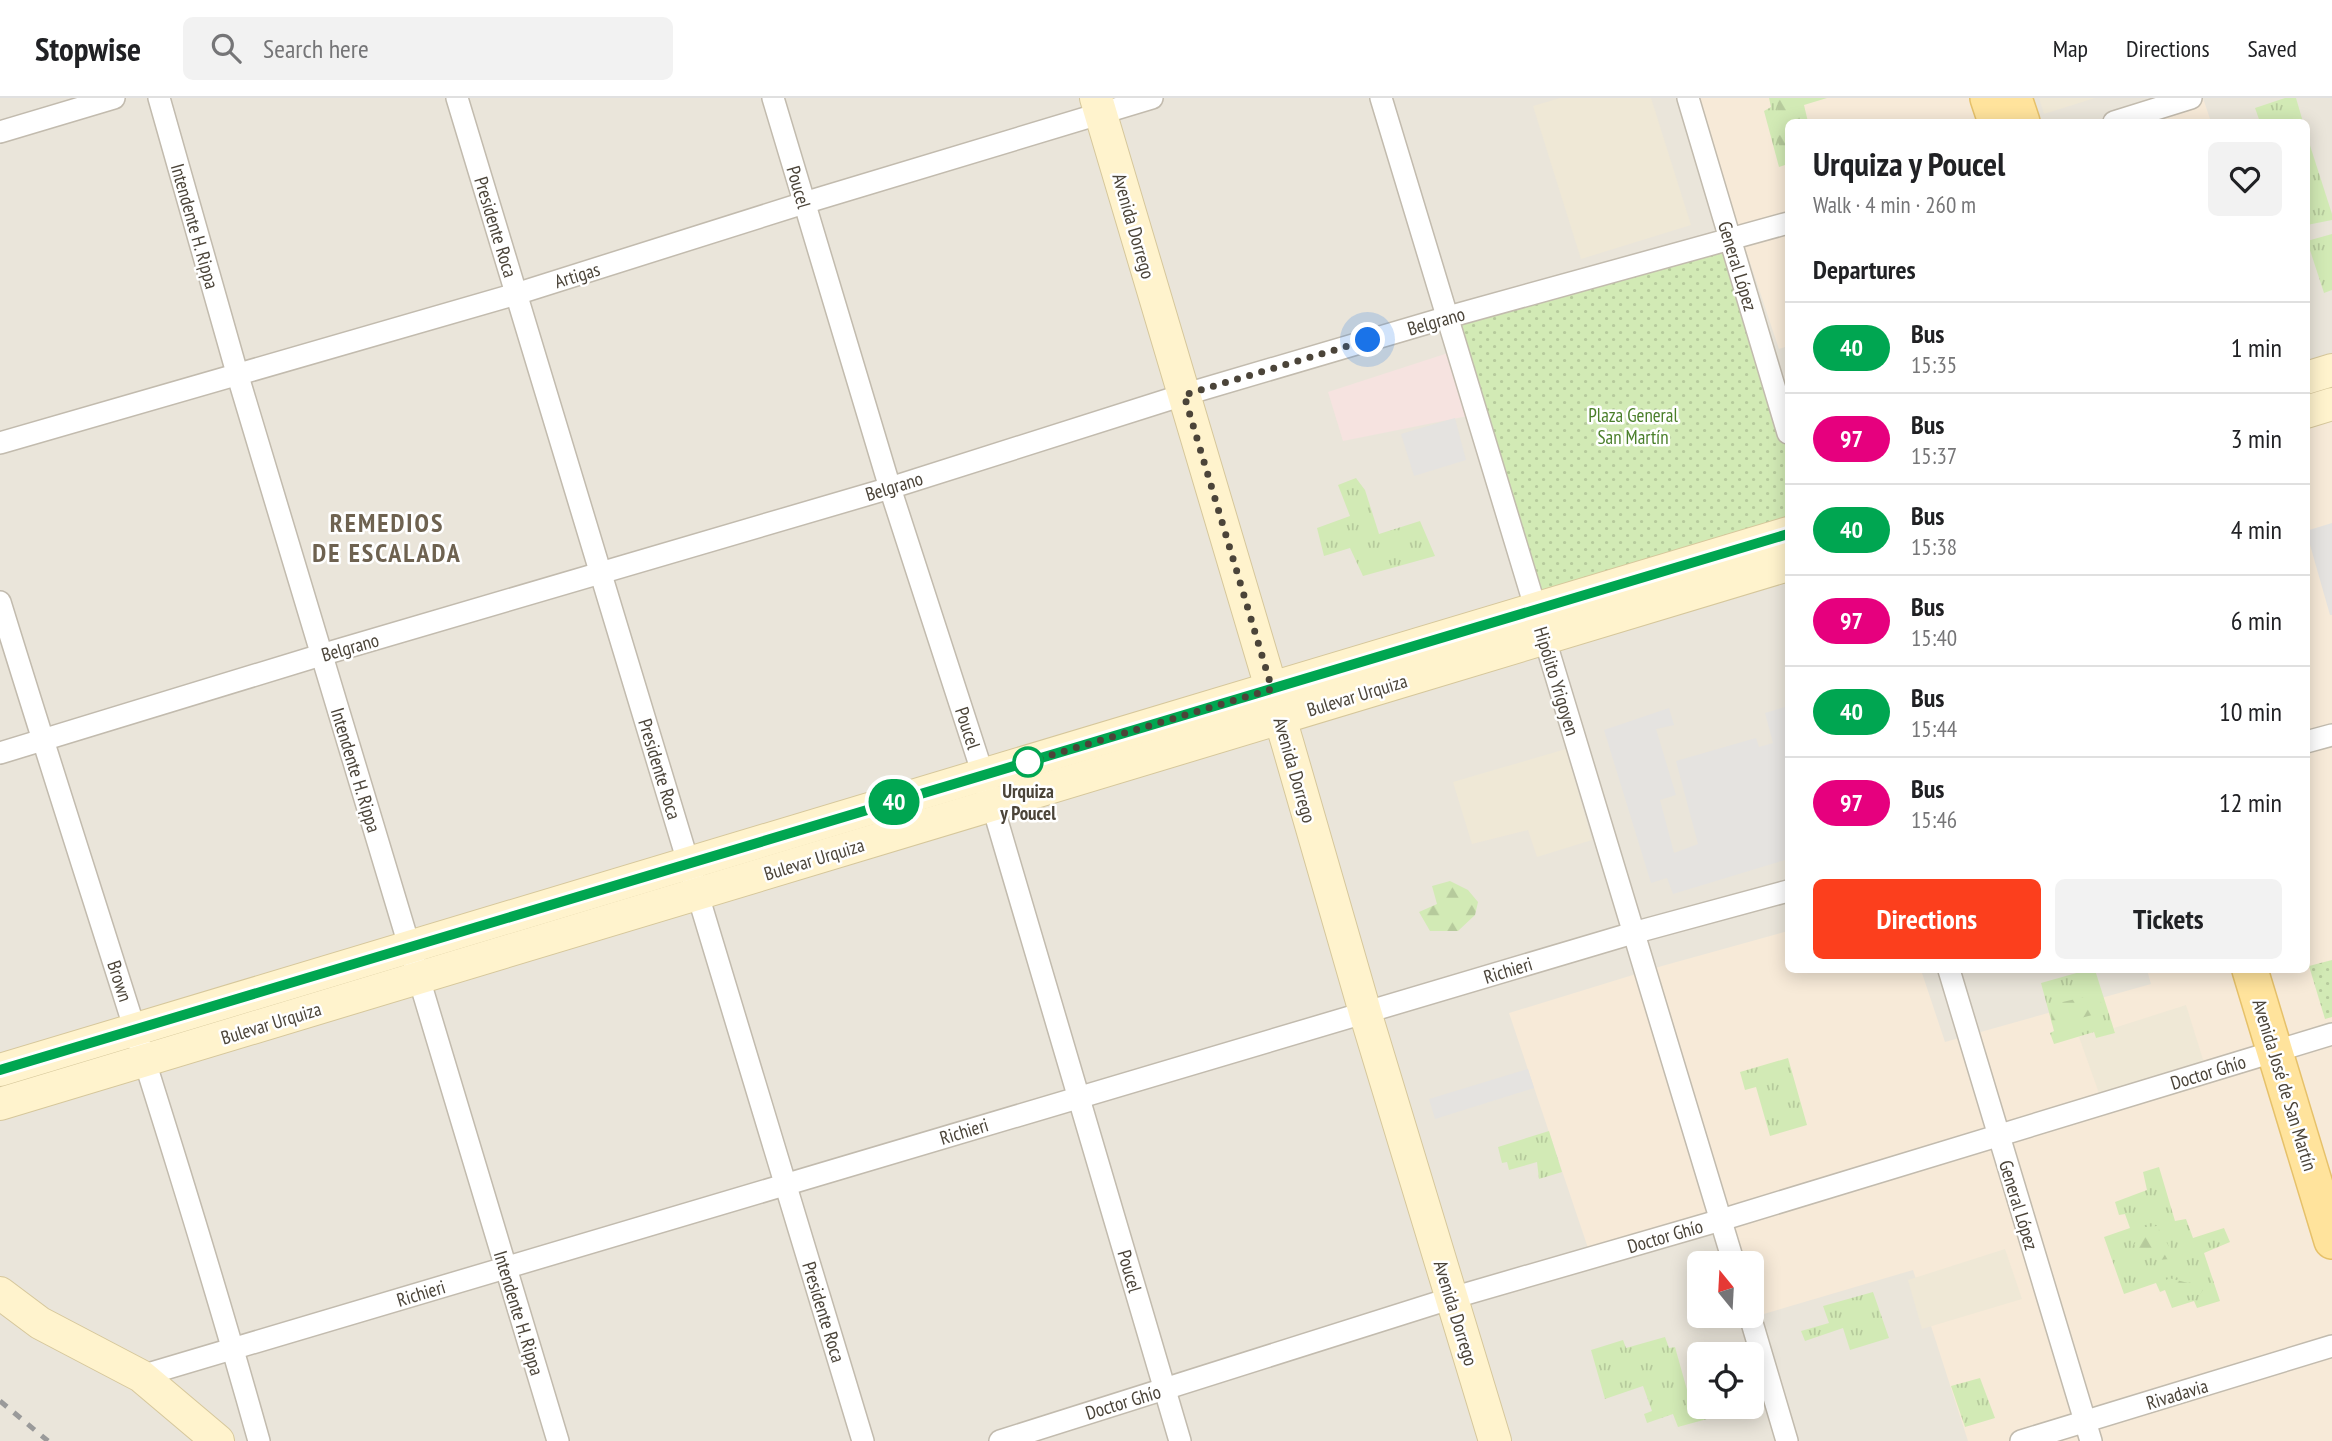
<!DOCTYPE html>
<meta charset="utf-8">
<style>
:root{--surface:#fff;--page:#f2f2f2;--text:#202124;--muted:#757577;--line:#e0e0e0;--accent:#fc3f1d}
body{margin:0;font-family:"PT Sans Narrow",sans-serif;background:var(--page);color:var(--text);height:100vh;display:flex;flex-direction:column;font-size:26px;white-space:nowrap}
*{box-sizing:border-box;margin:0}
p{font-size:23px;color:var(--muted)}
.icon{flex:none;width:38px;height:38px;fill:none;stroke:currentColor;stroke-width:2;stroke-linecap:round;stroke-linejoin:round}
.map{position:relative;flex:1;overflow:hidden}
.side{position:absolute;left:1785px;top:21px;width:525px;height:854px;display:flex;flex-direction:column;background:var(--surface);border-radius:10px;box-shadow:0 4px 18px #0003}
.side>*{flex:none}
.badge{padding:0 14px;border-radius:23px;font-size:24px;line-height:46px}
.needle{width:46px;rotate:342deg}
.buttons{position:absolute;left:1687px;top:1153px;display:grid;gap:14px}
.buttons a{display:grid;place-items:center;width:77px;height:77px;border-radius:10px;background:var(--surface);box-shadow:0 4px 18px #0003;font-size:35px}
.you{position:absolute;width:35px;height:35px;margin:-18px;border:5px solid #fff;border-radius:50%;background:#1a73e8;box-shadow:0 0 0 10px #1a73e833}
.map>.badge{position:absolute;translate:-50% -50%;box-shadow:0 0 0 4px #fff}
h2{padding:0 28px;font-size:26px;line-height:63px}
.round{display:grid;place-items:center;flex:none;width:74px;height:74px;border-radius:10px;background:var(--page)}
.summary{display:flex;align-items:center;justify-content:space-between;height:119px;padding:0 28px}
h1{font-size:33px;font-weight:800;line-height:52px}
.cta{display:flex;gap:14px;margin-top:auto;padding:14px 28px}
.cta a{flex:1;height:80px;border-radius:10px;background:var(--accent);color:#fff;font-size:28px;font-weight:800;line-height:80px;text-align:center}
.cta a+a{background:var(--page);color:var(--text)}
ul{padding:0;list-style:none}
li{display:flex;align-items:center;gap:21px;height:91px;padding:0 28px;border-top:2px solid var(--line)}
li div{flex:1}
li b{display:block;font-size:26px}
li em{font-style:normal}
li .badge{min-width:77px;font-weight:700;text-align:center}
header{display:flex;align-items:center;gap:42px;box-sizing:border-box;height:98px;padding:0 35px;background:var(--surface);border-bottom:2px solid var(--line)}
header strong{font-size:33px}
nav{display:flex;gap:38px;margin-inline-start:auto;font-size:24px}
.search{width:490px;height:63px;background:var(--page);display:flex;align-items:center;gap:18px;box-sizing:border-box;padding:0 24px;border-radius:10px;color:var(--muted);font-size:26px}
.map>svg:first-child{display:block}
.residential{fill:#eae5da;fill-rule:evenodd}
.commercial{fill:#f7ead8}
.education{fill:#efe8d6}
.medical{fill:#f6e3e0}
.grass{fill:url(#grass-tufts)}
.forest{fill:url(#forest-firs)}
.park{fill:url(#park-dots)}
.parking{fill:#e5e3e0}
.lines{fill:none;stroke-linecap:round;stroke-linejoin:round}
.street-casing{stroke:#c2bbae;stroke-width:24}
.secondary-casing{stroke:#d6c79b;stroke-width:34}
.primary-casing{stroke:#e6c16a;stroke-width:38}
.street{stroke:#fff;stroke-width:21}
.secondary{stroke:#fff3cd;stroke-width:32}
.primary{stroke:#ffe39c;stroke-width:35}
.rail{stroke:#9a9a9a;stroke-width:5;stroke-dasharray:9 9;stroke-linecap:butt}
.line-casing{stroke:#fff;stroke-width:16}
.line{stroke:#00a651;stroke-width:10}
.walk{stroke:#4b4439;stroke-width:7;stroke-dasharray:0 12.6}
.stop-dot{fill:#fff;stroke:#00a651;stroke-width:3.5}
.labels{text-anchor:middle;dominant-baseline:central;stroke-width:5;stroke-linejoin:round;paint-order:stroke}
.street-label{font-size:19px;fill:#4b4439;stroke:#fff}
.park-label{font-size:19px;fill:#4a7f2a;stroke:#fff}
.stop-label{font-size:19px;font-weight:bold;fill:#4b4439;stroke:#fff}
.district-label{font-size:26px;font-weight:bold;letter-spacing:2px;fill:#6e6250;stroke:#fff}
</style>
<header>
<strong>Stopwise</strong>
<div class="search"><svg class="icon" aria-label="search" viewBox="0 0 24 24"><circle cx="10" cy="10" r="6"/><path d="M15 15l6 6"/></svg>Search here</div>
<nav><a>Map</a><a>Directions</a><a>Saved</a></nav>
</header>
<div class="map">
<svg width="2332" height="1343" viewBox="0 0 2332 1343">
<defs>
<pattern id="grass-tufts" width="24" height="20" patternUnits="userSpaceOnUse" patternTransform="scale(1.75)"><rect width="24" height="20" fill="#d2eab5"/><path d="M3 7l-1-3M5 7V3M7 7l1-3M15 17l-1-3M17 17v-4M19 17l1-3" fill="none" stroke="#b6ca9c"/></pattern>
<pattern id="forest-firs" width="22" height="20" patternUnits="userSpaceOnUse" patternTransform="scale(1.75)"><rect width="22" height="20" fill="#d2eab5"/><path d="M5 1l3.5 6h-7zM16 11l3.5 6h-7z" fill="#b6ca9c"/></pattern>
<pattern id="park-dots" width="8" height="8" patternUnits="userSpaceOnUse" patternTransform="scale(1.75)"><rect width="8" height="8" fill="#d2eab5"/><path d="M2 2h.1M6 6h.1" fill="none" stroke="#b6ca9c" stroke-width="1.8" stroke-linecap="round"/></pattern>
</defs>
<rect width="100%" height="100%" fill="#f6f3ec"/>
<path class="residential" d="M0,0H2332V1343H0ZM1788,24H2306V872H1788ZM1699,1166H1752V1218H1699ZM1699,1256H1752V1309H1699Z"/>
<g class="commercial">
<polygon points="1695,0 1988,0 1996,24 1788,24 1788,248 1779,251"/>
<polygon points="2191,0 2203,0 2211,24 2114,24"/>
<polygon points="2332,321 2332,1343 1968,1343 1913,1172 1750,1220 1752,1166 1734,1165 1721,1122 1591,1159 1509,915 1662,868 1788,833 1788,872 1921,872 1945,944 2151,886 2147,872 2306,872 2306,326"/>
</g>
<g class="education">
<polygon points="1560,0 1651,0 1691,127 1581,161 1533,8"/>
<polygon points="2039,0 2095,0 2044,16"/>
<polygon points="1566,651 1592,742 1537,759 1528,732 1472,746 1453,684"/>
<polygon points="2186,907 2205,968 2100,998 2079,939 2094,934 2096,940 2115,934 2114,930"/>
<polygon points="2005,1151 2022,1201 1922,1231 1908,1182"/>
</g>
<polygon class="medical" points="1448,255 1468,318 1343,343 1328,294"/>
<g class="grass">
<polygon points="1769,0 1827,0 1804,7 1808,24 1788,24 1788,66 1779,69 1764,13 1771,9"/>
<polygon points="2285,0 2296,0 2303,24 2260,24 2255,10"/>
<polygon points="2306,35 2332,116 2332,122 2307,127"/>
<polygon points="2332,136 2332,192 2324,195 2307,143"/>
<polygon points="1356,380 1365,392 1379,436 1420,423 1435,458 1363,478 1350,450 1324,458 1317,430 1350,418 1338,387"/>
<polygon points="2087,872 2095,872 2115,935 2096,940 2094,934 2054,946 2050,935 2054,933 2041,885"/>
<polygon points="1788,960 1807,1027 1770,1038 1756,989 1745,992 1740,974"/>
<polygon points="1549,1033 1562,1074 1539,1081 1537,1064 1509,1072 1507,1064 1502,1065 1498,1049"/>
<polygon points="2159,1069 2175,1123 2186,1121 2193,1140 2224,1130 2230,1144 2204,1155 2220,1203 2197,1210 2194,1203 2172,1210 2165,1192 2160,1194 2156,1185 2124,1196 2104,1139 2130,1130 2125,1116 2119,1117 2115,1104 2147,1092 2143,1074"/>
<polygon points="1873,1194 1889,1240 1850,1252 1843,1230 1805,1243 1801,1233 1829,1225 1823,1208"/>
<polygon points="1665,1239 1669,1250 1675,1249 1689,1299 1699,1297 1699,1309 1703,1309 1707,1321 1678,1329 1673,1316 1647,1325 1644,1316 1652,1313 1643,1288 1605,1301 1591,1252 1623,1242 1626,1250"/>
<polygon points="1980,1280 1995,1320 1965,1329 1951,1288"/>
</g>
<g class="forest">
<path d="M1776,0H1798C1801,7 1798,15 1801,24H1788V55L1784,57C1779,48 1775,39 1775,29C1775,19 1780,10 1776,0Z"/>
<polygon points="1450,783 1468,792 1478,804 1475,817 1458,833 1430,833 1419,814 1437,806 1432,788"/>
<polygon points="2089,894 2097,895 2103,909 2100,915 2077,921 2065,928 2052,926 2050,907 2084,899"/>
<polygon points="2157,1128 2171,1152 2170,1161 2158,1162 2134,1147 2145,1129"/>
<polygon points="2169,1180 2188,1185 2195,1182 2204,1191 2200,1196 2175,1199 2161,1186"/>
</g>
<g class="park">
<polygon points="1731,143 1788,335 1788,435 1536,511 1448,219"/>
<polygon points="2332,862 2332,919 2325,921 2309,868"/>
</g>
<g class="parking">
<polygon points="1455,320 1466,362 1414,378 1401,336"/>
<polygon points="2332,425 2332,517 2330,517 2306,433"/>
<polygon points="1788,608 1788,761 1673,796 1667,780 1651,785 1604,632 1669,610 1674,627 1656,631 1676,697 1660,702 1674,755 1698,746 1676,663 1756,640 1759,649 1773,645 1765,615"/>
<polygon points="1528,971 1534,990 1435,1021 1429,1001"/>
</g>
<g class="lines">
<defs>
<g id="street">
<polyline points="159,0 237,275 558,1343"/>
<polyline points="457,0 863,1343"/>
<polyline points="773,0 890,390 988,692 1180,1343"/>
<polyline points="1381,0 1734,1166"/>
<polyline points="1688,0 1788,335"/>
<polyline points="2114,24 2191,0"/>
<polyline points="0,34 114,0"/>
<polyline points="0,345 516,196 804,105 1152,0"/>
<path d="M0,504C86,784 180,1061 259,1343"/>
<polyline points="2306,644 2332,637"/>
<polyline points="0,655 321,557 890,390 1183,297 1448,219 1788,125"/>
<polyline points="1949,872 2091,1343"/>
<polyline points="1750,1218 1787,1343"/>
<polyline points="141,1278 1633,835 1788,793"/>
<polyline points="1000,1343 1452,1200 1721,1122 2332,936"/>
<polyline points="2021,1343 2332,1248"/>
</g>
<g id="secondary">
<polyline points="1096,0 1288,647 1365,914 1495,1343"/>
<polyline points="2306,280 2332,272"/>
<polyline points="2306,314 2332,306"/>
<polyline points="0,972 1788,435"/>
<polyline points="0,1006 1788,467"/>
<polyline points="0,1195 40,1225 141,1278 218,1343"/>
</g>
<g id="primary">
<polyline points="1988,0 1996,24"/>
<polyline points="2014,0 2022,24"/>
<polyline points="2250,872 2332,1143"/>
</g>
</defs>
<use href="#street" class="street-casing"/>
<use href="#secondary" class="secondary-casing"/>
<use href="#primary" class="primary-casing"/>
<use href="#street" class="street"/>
<use href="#secondary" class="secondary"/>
<use href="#primary" class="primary"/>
<polyline class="rail" points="0,1303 48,1343"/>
</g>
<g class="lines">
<defs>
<polyline id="line" points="0,972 1788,436"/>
</defs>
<use href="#line" class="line-casing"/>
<use href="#line" class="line"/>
<polyline class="walk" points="1028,664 1272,591 1184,297 1368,242"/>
</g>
<circle class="stop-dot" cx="1028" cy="664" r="14"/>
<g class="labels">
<g class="street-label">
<text transform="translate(799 89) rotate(74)">Poucel</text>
<text transform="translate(195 128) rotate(74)">Intendente H. Rippa</text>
<text transform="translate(1134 128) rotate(74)">Avenida Dorrego</text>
<text transform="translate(496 129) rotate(73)">Presidente Roca</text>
<text transform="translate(1738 168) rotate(73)">General López</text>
<text transform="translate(577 177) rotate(-17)">Artigas</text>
<text transform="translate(1436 223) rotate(-16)">Belgrano</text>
<text transform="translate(894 388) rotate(-17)">Belgrano</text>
<text transform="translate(350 549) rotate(-16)">Belgrano</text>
<text transform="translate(1557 583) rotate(73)">Hipólito Yrigoyen</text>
<text transform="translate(1357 597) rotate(-17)">Bulevar Urquiza</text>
<text transform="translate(968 630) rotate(72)">Poucel</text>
<text transform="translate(660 671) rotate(73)">Presidente Roca</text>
<text transform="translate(356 672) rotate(73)">Intendente H. Rippa</text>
<text transform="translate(1295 672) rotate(74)">Avenida Dorrego</text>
<text transform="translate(814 761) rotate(-17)">Bulevar Urquiza</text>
<text transform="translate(1508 872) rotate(-17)">Richieri</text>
<text transform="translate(120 883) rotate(72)">Brown</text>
<text transform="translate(271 925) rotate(-17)">Bulevar Urquiza</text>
<text transform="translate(2208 974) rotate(-17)">Doctor Ghío</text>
<text transform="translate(2285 987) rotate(73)">Avenida José de San Martín</text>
<text transform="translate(964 1033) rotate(-17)">Richieri</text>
<text transform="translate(2019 1107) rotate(73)">General López</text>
<text transform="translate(1665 1138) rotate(-16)">Doctor Ghío</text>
<text transform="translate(1130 1173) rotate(74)">Poucel</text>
<text transform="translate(421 1195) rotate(-17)">Richieri</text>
<text transform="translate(824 1214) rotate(73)">Presidente Roca</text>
<text transform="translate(519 1215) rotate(73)">Intendente H. Rippa</text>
<text transform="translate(1456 1215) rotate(73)">Avenida Dorrego</text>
<text transform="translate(2177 1296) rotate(-17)">Rivadavia</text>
<text transform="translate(1123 1304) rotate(-17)">Doctor Ghío</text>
</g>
<g class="park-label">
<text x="1633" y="317">Plaza General<tspan x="1633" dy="22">San Martín</tspan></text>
</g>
<g class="stop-label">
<text x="1028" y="693">Urquiza<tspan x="1028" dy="22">y Poucel</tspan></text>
</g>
<g class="district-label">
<text x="387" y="424">REMEDIOS<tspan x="387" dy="30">DE ESCALADA</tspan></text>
</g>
</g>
</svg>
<div class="buttons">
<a><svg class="needle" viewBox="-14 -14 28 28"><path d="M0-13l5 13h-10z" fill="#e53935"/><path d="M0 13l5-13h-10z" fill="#757577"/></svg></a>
<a><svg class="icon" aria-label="locate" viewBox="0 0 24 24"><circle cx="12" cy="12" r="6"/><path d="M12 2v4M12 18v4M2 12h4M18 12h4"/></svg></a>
</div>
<div class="you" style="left:1368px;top:242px"></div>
<b class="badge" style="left:894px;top:704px;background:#00a651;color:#fff">40</b>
<section class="side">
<div class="summary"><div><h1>Urquiza y Poucel</h1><p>Walk · 4 min · 260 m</p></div><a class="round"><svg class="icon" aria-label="heart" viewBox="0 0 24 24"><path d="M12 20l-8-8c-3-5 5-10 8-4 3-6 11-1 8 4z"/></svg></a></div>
<h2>Departures</h2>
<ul>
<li><span class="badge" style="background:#00a651;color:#fff">40</span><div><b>Bus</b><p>15:35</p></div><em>1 min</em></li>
<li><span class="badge" style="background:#e6007e;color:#fff">97</span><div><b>Bus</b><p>15:37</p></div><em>3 min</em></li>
<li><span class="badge" style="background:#00a651;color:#fff">40</span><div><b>Bus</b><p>15:38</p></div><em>4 min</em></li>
<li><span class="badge" style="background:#e6007e;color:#fff">97</span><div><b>Bus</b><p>15:40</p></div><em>6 min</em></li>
<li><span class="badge" style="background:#00a651;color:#fff">40</span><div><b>Bus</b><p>15:44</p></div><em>10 min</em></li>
<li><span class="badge" style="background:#e6007e;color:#fff">97</span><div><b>Bus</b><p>15:46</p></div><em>12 min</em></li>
</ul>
<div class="cta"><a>Directions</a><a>Tickets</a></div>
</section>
</div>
